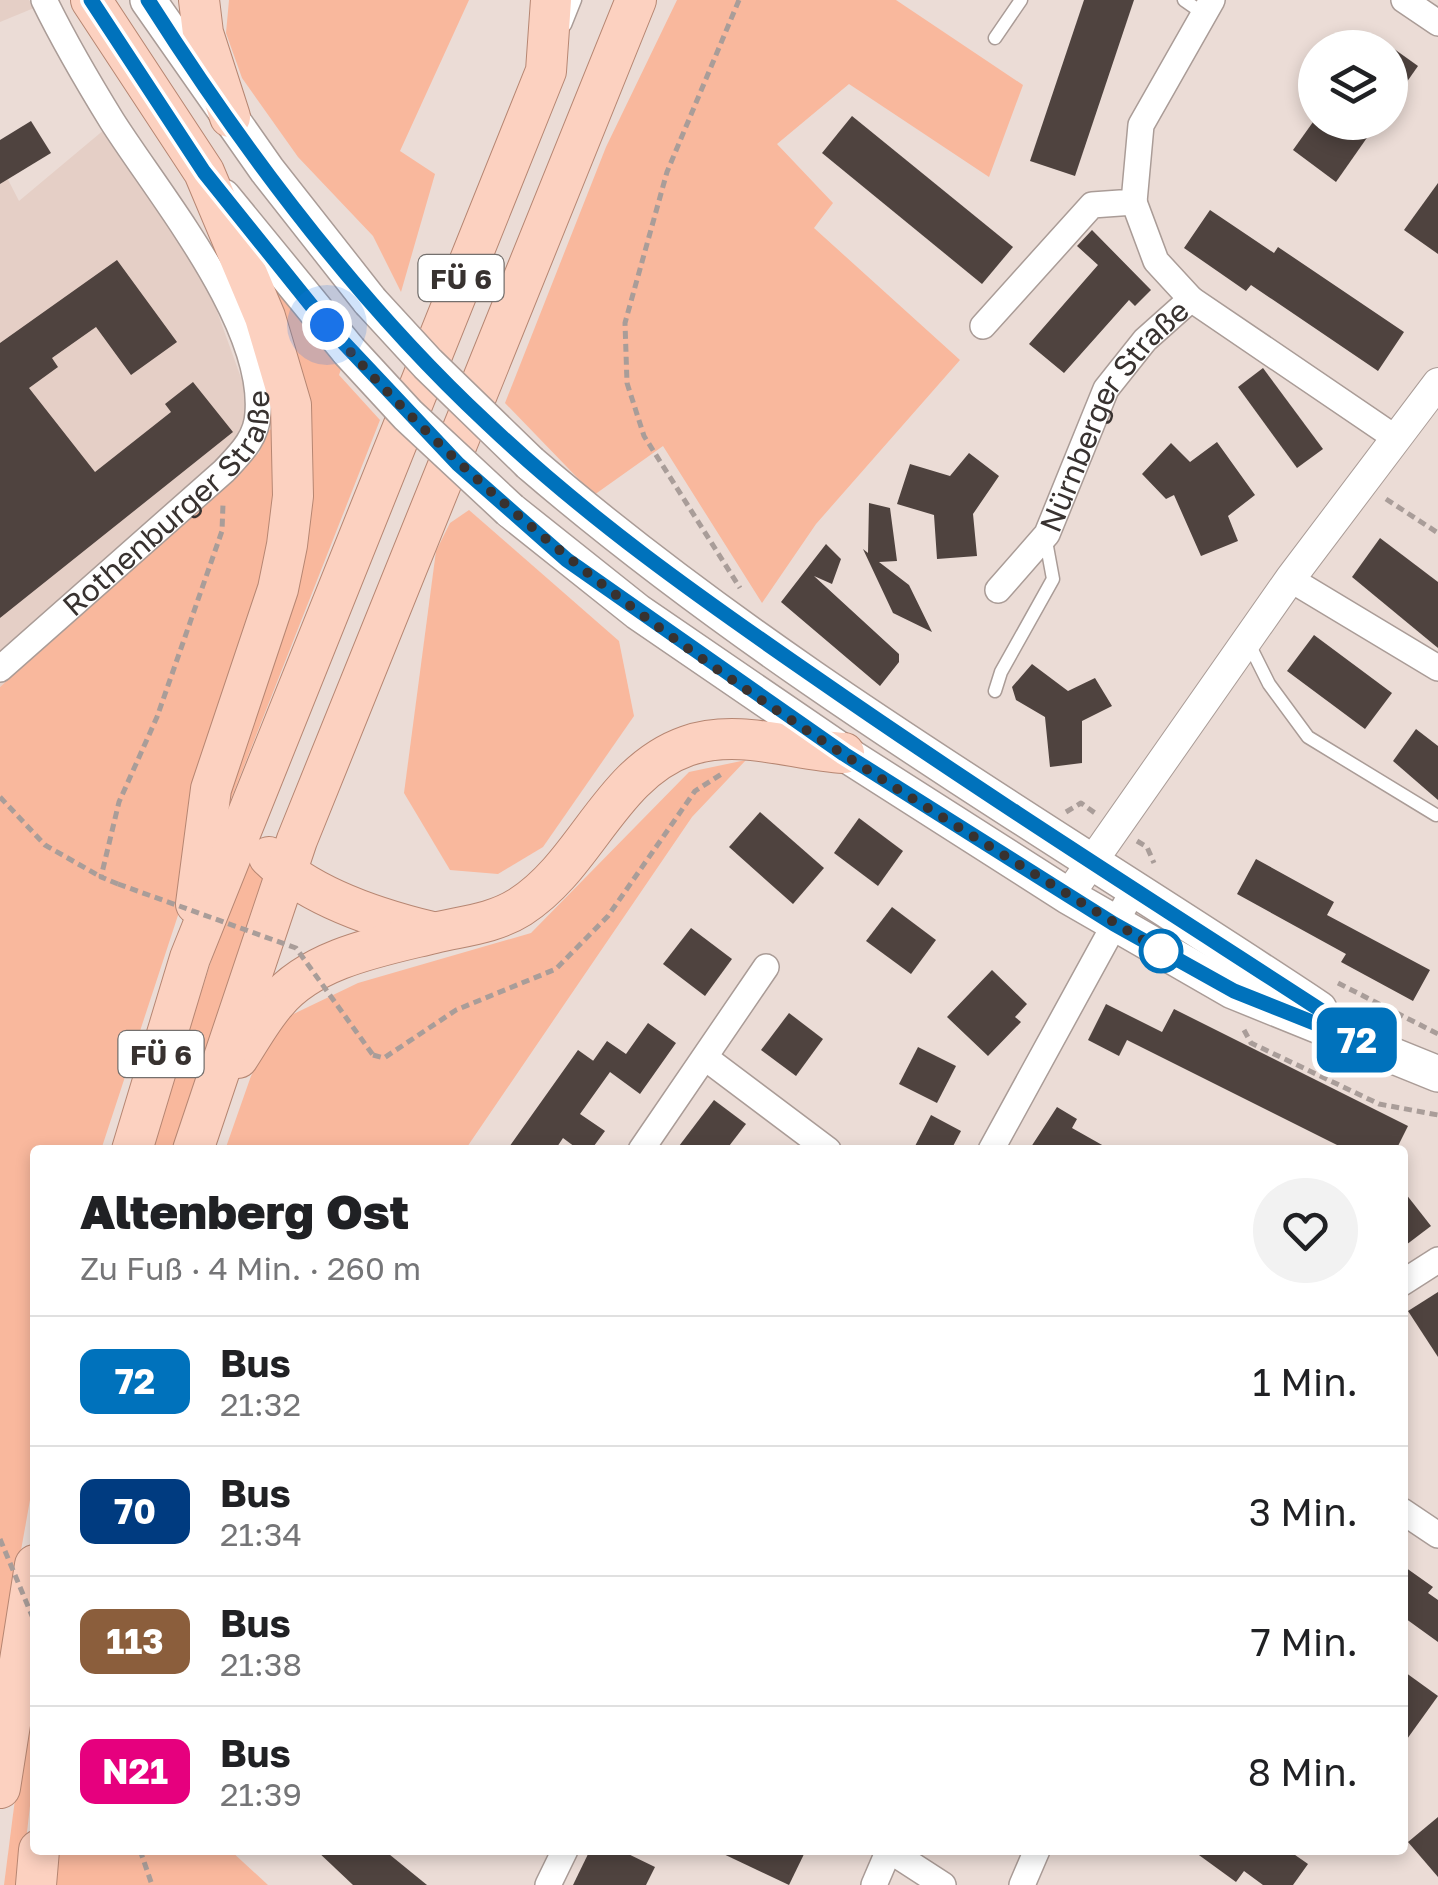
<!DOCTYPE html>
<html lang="de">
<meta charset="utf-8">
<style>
:root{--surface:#fff;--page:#f2f2f2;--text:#202124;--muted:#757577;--line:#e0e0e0}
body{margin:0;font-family:"Golos Text",sans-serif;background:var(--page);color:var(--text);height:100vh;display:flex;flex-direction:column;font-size:38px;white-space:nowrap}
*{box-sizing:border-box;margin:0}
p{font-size:32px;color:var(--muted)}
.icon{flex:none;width:55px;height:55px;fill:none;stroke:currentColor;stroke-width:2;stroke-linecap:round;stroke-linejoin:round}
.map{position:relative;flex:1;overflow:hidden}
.side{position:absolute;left:30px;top:1145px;width:1378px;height:710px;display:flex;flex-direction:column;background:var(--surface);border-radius:10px;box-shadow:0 5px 15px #0003}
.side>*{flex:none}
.badge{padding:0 20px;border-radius:15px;font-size:35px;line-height:65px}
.fabs{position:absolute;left:1298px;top:30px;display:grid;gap:20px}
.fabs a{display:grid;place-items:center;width:110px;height:110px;border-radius:50%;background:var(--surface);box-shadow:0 5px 15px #0003;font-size:50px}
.you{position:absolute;width:50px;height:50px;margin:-25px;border:8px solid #fff;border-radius:50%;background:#1a73e8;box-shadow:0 0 0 15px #1a73e833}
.map>.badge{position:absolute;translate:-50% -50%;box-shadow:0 0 0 5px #fff}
.round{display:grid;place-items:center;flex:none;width:105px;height:105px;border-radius:52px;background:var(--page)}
.overview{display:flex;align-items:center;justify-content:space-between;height:170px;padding:0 50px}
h1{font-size:48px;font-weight:800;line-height:75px}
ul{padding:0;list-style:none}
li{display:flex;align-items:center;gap:30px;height:130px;padding:0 50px;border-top:2px solid var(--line)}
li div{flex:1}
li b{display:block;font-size:38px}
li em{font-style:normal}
li .badge{min-width:110px;font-weight:700;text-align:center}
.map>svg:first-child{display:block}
.built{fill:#e5cfc6}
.green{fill:#f9b89d}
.building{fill:#4f433f}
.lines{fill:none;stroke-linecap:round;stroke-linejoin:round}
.service-casing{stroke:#aa9c97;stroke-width:15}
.minor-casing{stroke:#aa9c97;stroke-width:28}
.tertiary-casing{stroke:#aa9c97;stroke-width:32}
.secondary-casing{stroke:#aa9c97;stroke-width:38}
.primary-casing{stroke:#b68672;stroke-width:42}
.path{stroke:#a99d99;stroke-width:5;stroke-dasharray:8 5;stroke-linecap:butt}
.service{stroke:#fff;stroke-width:12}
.minor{stroke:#fff;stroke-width:25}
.tertiary{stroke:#fff;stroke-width:30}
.secondary{stroke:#fff;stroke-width:35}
.primary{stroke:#fcd1c0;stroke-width:40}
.secondary-bridge-casing{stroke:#aa9c97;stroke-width:38;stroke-linecap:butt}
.path-bridge{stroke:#a99d99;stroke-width:5;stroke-dasharray:8 5;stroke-linecap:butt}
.secondary-bridge{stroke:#fff;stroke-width:35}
.line-casing{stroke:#fff;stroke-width:22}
.line{stroke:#0072bc;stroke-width:15}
.walk{stroke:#383230;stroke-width:10;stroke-dasharray:0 18}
.stop-dot{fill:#fff;stroke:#0072bc;stroke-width:5}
.labels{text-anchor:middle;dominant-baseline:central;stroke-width:10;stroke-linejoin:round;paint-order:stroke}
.shield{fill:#fff;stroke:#74706e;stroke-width:2.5}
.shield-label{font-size:28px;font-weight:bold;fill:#383230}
.street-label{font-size:30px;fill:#383230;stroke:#fff}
</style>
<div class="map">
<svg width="1438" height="1885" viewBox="0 0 1438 1885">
<rect width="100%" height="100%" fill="#ebdcd6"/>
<g class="built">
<polygon points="0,0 29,0 34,8 0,22"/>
<polygon points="105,129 210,292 244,386 249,409 240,439 259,453 0,687 0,164 19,201"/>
</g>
<g class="green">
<polygon points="229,0 469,0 400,151 435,174 401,292 373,236 298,157 242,78 226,33"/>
<polygon points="677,0 896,0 1023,85 989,177 849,84 777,144 833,203 814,228 960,360 816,524 762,603 663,446 594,495 505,403 606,147"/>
<polygon points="263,273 341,369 339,375 380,420 226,812 237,751 286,596"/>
<polygon points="267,429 283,432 283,503 183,900 101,1150 35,1150 35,1472 0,1668 0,687 259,453"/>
<polygon points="469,510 619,641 634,716 543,847 498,874 450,870 404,793 436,551 450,523"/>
<polygon points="746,760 692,817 465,1150 225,1150 251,1076 283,1019 358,983 531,933 689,772"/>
<polygon points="252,860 266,870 175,1150 150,1150 240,872"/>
<polygon points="35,1643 35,1762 21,1885 4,1885"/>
<polygon points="56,1850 230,1850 268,1885 53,1885"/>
</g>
<g class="building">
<polygon points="1084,0 1134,0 1075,176 1030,161"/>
<polygon points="1390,46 1418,66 1390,106"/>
<polygon points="852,116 1013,247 982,284 822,153"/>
<polygon points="31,121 51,153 0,184 0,140"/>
<polygon points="1313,122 1378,122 1336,182 1293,150"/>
<polygon points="1438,183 1438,254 1404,230"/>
<polygon points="1210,210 1274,253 1278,247 1404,332 1378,371 1251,285 1246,291 1184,248"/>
<polygon points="1092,230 1151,290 1135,306 1129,300 1064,373 1029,344 1098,265 1077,246"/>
<polygon points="117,260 177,342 131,375 96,327 52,358 58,367 29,388 95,472 171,412 165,404 193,382 233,432 0,618 0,343"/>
<polygon points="1263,368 1323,449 1297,468 1238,387"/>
<polygon points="1217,442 1255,495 1228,516 1238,541 1201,556 1174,495 1166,499 1142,474 1171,443 1190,462"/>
<polygon points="969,453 999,476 973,514 977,556 937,559 934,515 897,504 910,464 950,476"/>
<polygon points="869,503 890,508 897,561 879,562 909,585 932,632 893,613 863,549 868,553"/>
<polygon points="1380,538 1438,582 1438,648 1352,577"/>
<polygon points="826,544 841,559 832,584 814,576 899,654 899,662 880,686 781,602"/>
<polygon points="1314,635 1392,693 1365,729 1287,671"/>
<polygon points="1032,664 1068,691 1095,678 1112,706 1082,721 1082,763 1050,767 1045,717 1016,700 1012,687"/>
<polygon points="1416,729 1438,746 1438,800 1393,761"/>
<polygon points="760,812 824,868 793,904 729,847"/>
<polygon points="859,818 903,851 878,886 834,853"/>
<polygon points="1256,859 1334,902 1327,915 1430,970 1413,1001 1341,962 1346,954 1237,894"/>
<polygon points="892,907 936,940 911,974 866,941"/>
<polygon points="691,928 732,959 705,996 663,964"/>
<polygon points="992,970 1027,1004 1015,1017 1021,1022 988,1056 947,1017"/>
<polygon points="1106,1004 1162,1032 1174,1009 1408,1126 1396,1150 1347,1150 1127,1040 1119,1056 1088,1040"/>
<polygon points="789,1013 823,1039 796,1076 761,1050"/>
<polygon points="648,1023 676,1043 640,1094 610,1072 580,1114 605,1131 591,1150 579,1150 563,1138 555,1150 507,1150 578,1050 609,1072 593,1061 607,1041 626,1054"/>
<polygon points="918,1047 956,1066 937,1103 899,1084"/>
<polygon points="714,1100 746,1124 726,1150 676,1150"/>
<polygon points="1057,1107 1077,1119 1072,1128 1111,1150 1029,1150"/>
<polygon points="931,1115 961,1131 951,1150 913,1150"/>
<polygon points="1402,1189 1431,1226 1402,1248"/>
<polygon points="1438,1292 1438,1357 1408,1311"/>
<polygon points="1402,1565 1433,1587 1428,1593 1438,1600 1438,1642 1402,1616"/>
<polygon points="1402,1670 1438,1696 1402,1746"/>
<polygon points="1438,1817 1438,1877 1408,1842"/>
<polygon points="316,1850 384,1850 427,1885 353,1885"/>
<polygon points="590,1850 620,1850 655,1867 646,1885 573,1885"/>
<polygon points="715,1850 806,1850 789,1885"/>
<polygon points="1192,1850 1288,1850 1308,1864 1293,1885 1263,1885 1244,1871 1236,1882"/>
</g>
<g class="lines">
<defs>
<g id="service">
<polyline points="1184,0 1204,14"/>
<polyline points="565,25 575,0"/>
<polyline points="995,38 1021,0"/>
<polyline points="1248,642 1269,684 1308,737 1436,815"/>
<polyline points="995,691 1001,672 1053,579 1046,541"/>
</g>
<g id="minor">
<polyline points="1404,0 1438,23"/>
<polyline points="1134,202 1156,261 1191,299"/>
<polyline points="983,326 1092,205 1134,202 1141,125 1212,0"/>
<polyline points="1290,579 1438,668"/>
<path id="s1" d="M998,590L1047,534L1106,389L1145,340L1191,299L1397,439"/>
<path id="s2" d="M0,669L224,471C240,454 257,438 258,413C265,322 159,195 112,121C88,82 64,41 44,0"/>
<polyline points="707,1059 828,1150"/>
<polyline points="641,1150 766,967"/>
<polyline points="991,1150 1134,889"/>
<polyline points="1402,1283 1438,1260"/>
<polyline points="1402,1511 1438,1535"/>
<polyline points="889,1850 943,1885"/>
<polyline points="548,1885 565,1850"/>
<polyline points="874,1885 889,1850"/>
<polyline points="1022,1885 1037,1850"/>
</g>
<polyline id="tertiary" points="1068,896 1290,579 1438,383"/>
<g id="secondary">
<polyline points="148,0 267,170 370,301"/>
<polyline points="223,197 349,351"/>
<path d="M530,463C773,672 1053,832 1319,1009"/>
<polyline points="510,510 638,612 844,753 1068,896 1233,991 1438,1074"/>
</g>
<g id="primary">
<polyline points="91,0 204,172 265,317 291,405 293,496 287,545 278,589 211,789 196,904"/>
<polyline points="199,0 203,33 230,117"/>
<path d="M269,857C309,896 378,919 432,932"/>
<path d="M238,1058C250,1040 261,1019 276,1002C312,958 381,946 434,933C463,926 493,924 520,907C587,864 610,773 687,746C738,728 793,750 844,753"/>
<polyline points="132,1150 190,958 546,71 551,0"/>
<polyline points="193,1150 297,840 636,0"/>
<polyline points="0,1788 35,1565"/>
<polyline points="36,1885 39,1850"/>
</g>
</defs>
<use href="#service" class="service-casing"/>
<use href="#minor" class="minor-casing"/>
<use href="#tertiary" class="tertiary-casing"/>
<use href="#secondary" class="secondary-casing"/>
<use href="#primary" class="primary-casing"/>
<g class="path">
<polyline points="739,0 667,172 625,323 627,383 644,436 740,588"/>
<polyline points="1386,499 1438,533"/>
<polyline points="0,797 45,845 101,877"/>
<polyline points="1066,812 1081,803 1095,813"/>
<polyline points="1137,841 1147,847 1154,863"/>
<polyline points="118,884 101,877 119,802 157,717 222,531 223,504"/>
<polyline points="1338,983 1438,1034"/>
<polyline points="1244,1030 1251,1043 1379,1104 1438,1115"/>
<polyline points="373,1055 384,1058 456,1010 556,969 608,916 695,791 723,773"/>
<polyline points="140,1850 152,1885"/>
</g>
<use href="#service" class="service"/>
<use href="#minor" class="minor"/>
<use href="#tertiary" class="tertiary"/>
<use href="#secondary" class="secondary"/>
<use href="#primary" class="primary"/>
<defs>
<g id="secondary-bridge">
<polyline points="370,301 428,364 530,463"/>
<polyline points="349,351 408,415 510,510"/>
</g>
</defs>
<use href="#secondary-bridge" class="secondary-bridge-casing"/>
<g class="path-bridge">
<polyline points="118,884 296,948 373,1055"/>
<polyline points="0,1539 35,1623"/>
</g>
<use href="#secondary-bridge" class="secondary-bridge"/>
</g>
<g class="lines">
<defs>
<path id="line" d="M91,0L204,172L327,325L458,464L567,560L844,754L1114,924L1234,991L1382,1050C1192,926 999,805 812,675C699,597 587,518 487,423C356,301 244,151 148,0"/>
</defs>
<use href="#line" class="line-casing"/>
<use href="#line" class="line"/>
<path class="walk" d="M327,325C555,592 865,770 1161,951"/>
</g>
<circle class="stop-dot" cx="1161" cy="951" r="20"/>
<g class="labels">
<g class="shield">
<rect x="418.5" y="255" width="85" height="46" rx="8"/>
<rect x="118.5" y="1031" width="85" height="46" rx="8"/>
</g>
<g class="shield-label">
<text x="461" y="278">FÜ 6</text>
<text x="161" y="1054">FÜ 6</text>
</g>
<g class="street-label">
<text stroke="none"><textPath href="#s1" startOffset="212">Nürnberger Straße</textPath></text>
<text stroke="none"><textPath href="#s2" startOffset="240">Rothenburger Straße</textPath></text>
</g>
</g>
</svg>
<div class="fabs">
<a><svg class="icon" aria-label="layers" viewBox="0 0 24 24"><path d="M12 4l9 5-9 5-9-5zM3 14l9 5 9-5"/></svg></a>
</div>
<div class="you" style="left:327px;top:325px"></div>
<b class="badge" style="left:1357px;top:1040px;background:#0072bc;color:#fff">72</b>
<section class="side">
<div class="overview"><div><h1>Altenberg Ost</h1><p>Zu Fuß · 4 Min. · 260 m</p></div><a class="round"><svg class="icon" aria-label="heart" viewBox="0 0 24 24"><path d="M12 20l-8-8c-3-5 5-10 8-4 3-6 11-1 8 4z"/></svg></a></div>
<ul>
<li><span class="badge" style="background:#0072bc;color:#fff">72</span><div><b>Bus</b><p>21:32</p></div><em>1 Min.</em></li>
<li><span class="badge" style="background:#003b80;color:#fff">70</span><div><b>Bus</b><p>21:34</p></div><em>3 Min.</em></li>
<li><span class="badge" style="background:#8b5e3c;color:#fff">113</span><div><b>Bus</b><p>21:38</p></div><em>7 Min.</em></li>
<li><span class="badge" style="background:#e6007e;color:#fff">N21</span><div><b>Bus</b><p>21:39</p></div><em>8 Min.</em></li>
</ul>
</section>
</div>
